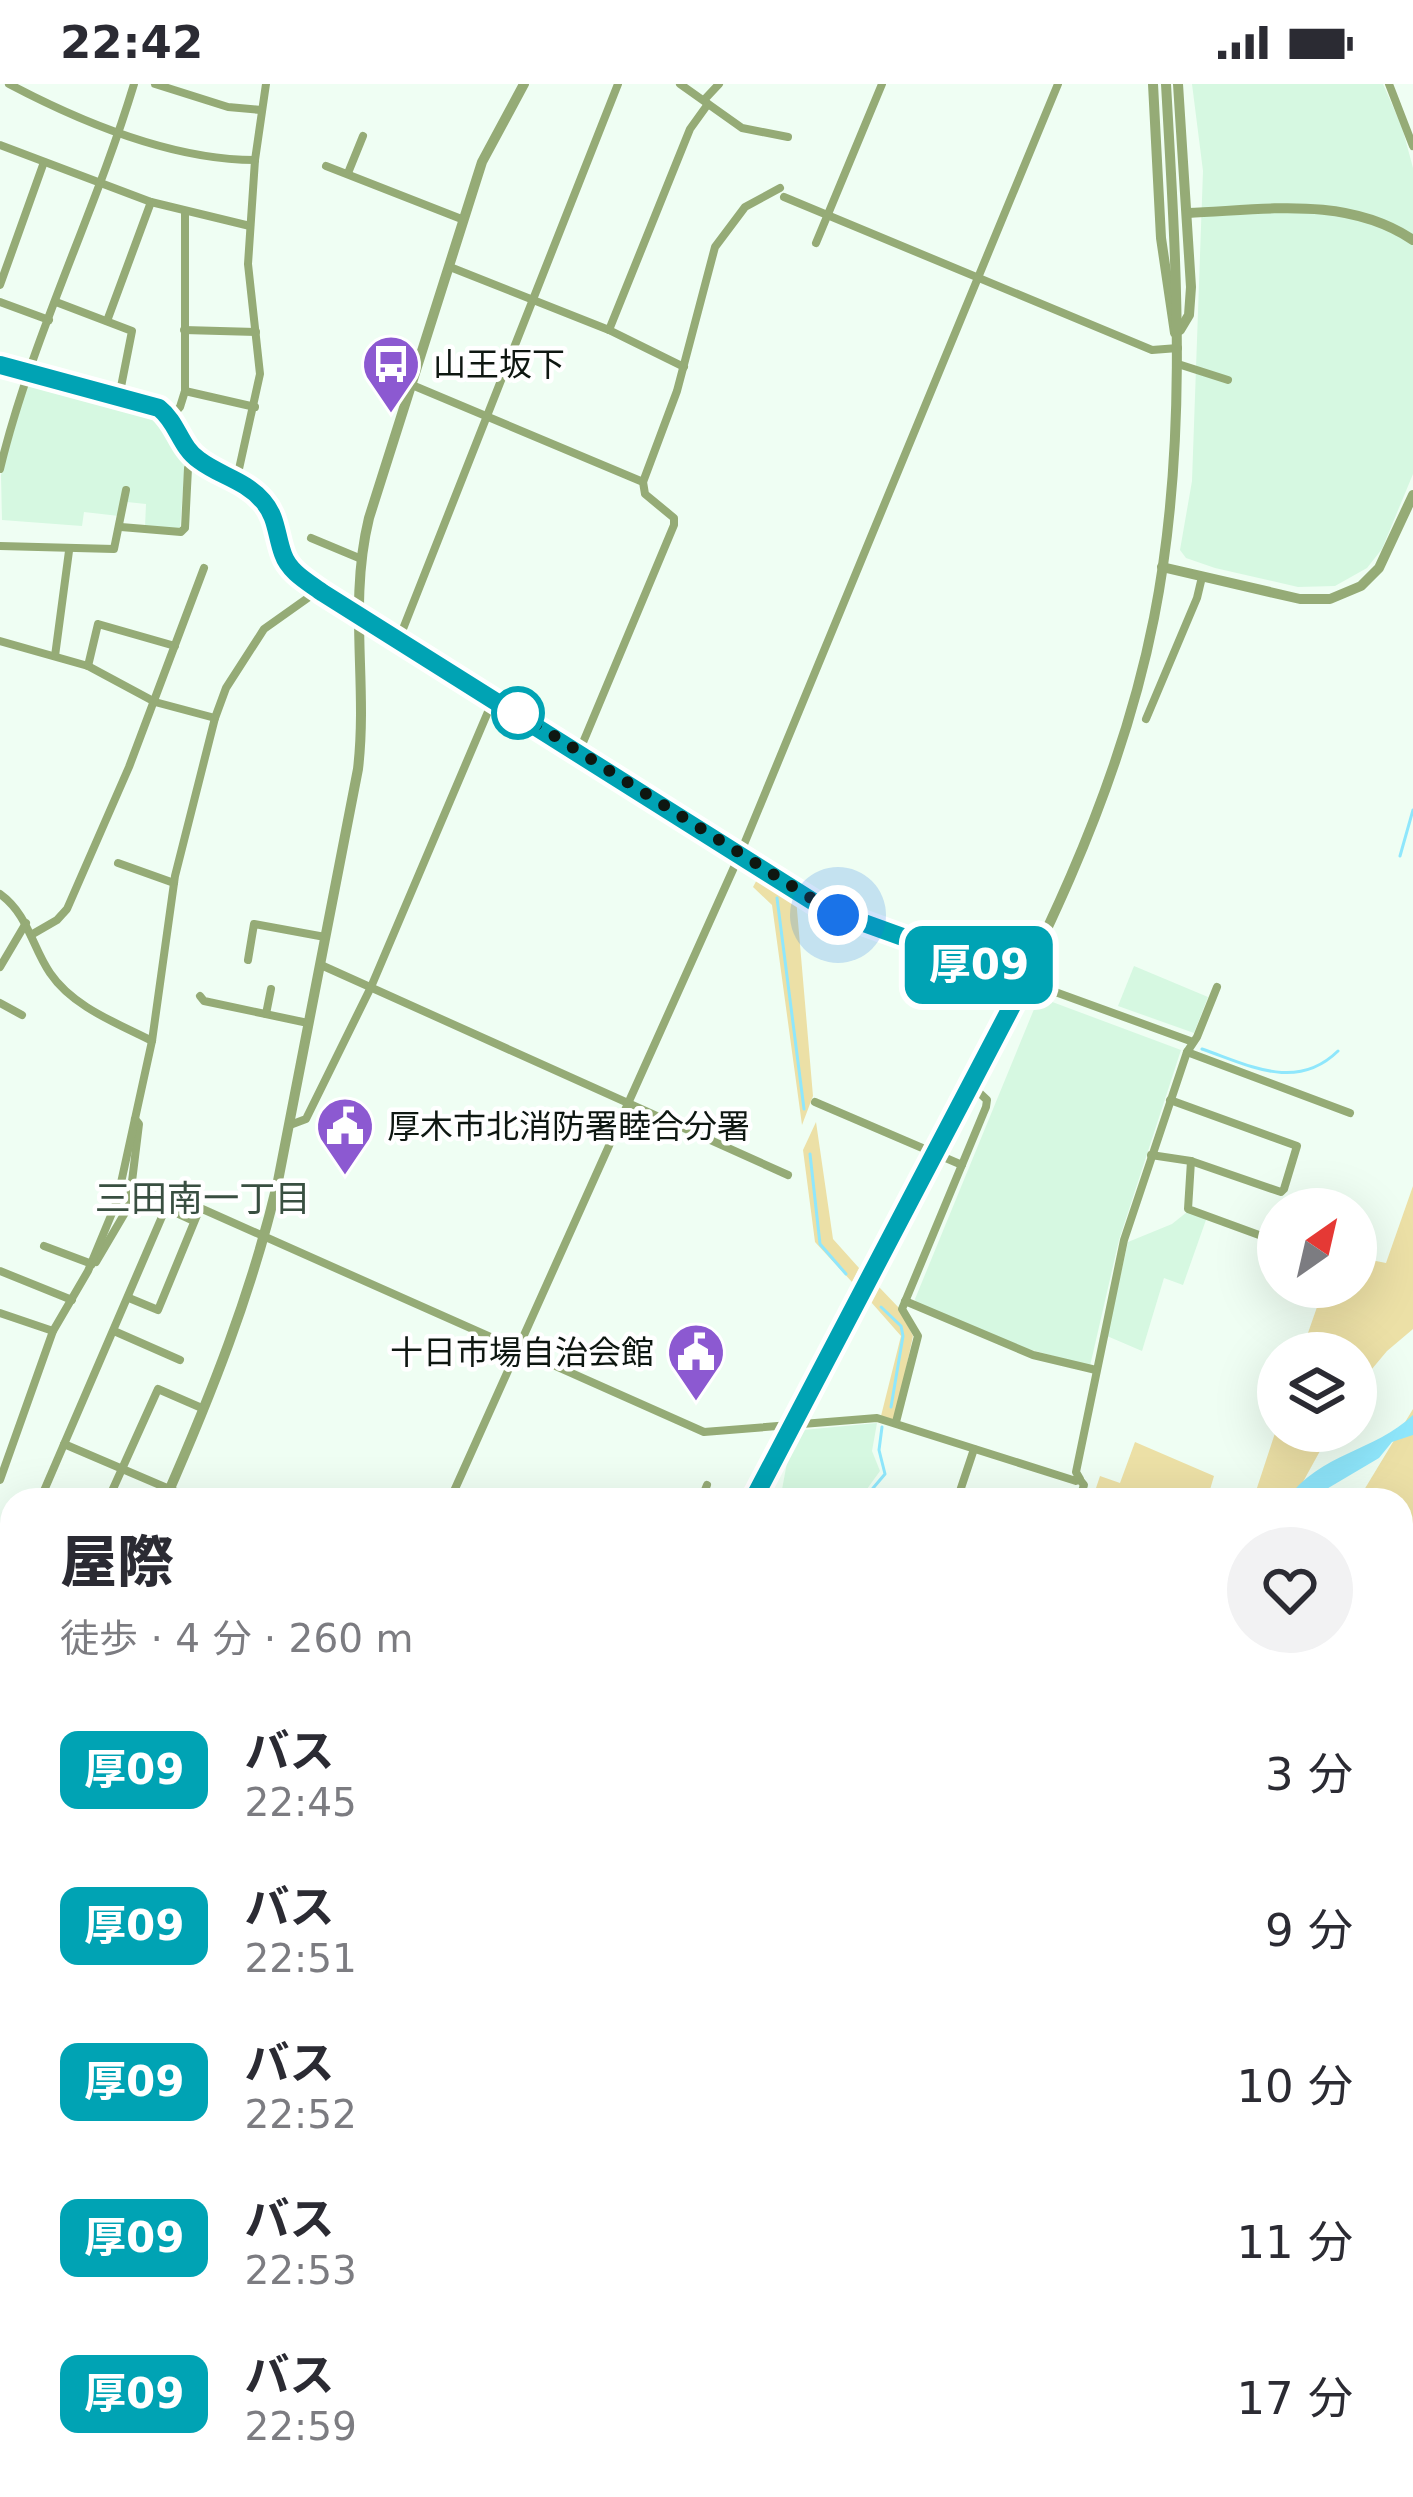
<!DOCTYPE html>
<html lang="ja">
<meta charset="utf-8">
<style>
:root{--surface:#fff;--page:#f2f2f3;--text:#2b2b33;--muted:#7c7c81}
body{margin:0;font-family:"DejaVu Sans","Noto Sans JP",sans-serif;background:var(--page);color:var(--text);height:100vh;display:flex;flex-direction:column;font-size:45px;white-space:nowrap}
*{box-sizing:border-box;margin:0}
p{font-size:39px;color:var(--muted)}
.icon{flex:none;width:66px;height:66px;fill:none;stroke:currentColor;stroke-width:2;stroke-linecap:round;stroke-linejoin:round}
.map{position:relative;flex:1;overflow:hidden}
.panel{position:absolute;left:0px;top:1404px;width:1413px;height:1011px;display:flex;flex-direction:column;background:var(--surface);border-radius:36px 36px 0 0;box-shadow:0 12px 48px #0002}
.panel>*{flex:none}
.badge{padding:0 24px;border-radius:18px;font-size:42px;line-height:78px}
.needle{width:78px;rotate:34deg}
.buttons{position:absolute;left:1257px;top:1104px;display:grid;gap:24px}
.buttons a{display:grid;place-items:center;width:120px;height:120px;border-radius:50%;background:var(--surface);box-shadow:0 12px 48px #0002;font-size:60px}
.you{position:absolute;width:60px;height:60px;margin:-30px;border:9px solid #fff;border-radius:50%;background:#1a73e8;box-shadow:0 0 0 18px #1a73e833}
.map>.badge{position:absolute;translate:-50% -50%;box-shadow:0 0 0 6px #fff}
.round{display:grid;place-items:center;flex:none;width:126px;height:126px;border-radius:63px;background:var(--page)}
.headline{display:flex;align-items:center;justify-content:space-between;height:204px;padding:0 60px}
h1{font-size:57px;font-weight:800;line-height:90px}
ul{padding:0;list-style:none}
li{display:flex;align-items:center;gap:36px;height:156px;padding:0 60px}
li div{flex:1}
li b{display:block;font-size:45px}
li em{font-style:normal}
li .badge{min-width:132px;font-weight:700;text-align:center}
.status{display:flex;justify-content:space-between;align-items:center;height:84px;padding:0 60px;background:var(--surface);direction:ltr}
.status svg{height:33px;fill:currentColor}
.map>svg:first-child{display:block}
.built{fill:#d6f8e1}
.green{fill:#ece0a6}
.water{fill:#8fe7fc}
.lines{fill:none;stroke-linecap:round;stroke-linejoin:round}
.stream{stroke:#8fe7fc;stroke-width:3}
.minor{stroke:#95ab76;stroke-width:8}
.tertiary{stroke:#95ab76;stroke-width:10}
.line-casing{stroke:#fff;stroke-width:27}
.line{stroke:#00a3b4;stroke-width:18}
.walk{stroke:#0e1711;stroke-width:12;stroke-dasharray:0 21.6}
.stop-dot{fill:#fff;stroke:#00a3b4;stroke-width:6}
.labels{text-anchor:middle;dominant-baseline:central;stroke-width:9;stroke-linejoin:round;paint-order:stroke}
.poi-label{font-size:33px;fill:#0e1711;stroke:#fff;text-anchor:start}
.neighbourhood-label{font-size:36px;fill:#394f41;stroke:#fff}
</style>
<div class="status"><b>22:42</b><svg viewBox="0 0 49 12"><path d="M0 12V9h3v3zM5 12V6h3v6zM10 12V3h3v9zM15 12V0h3v12zM26 1h20v11H26zM47 4h2v5h-2z"/></svg></div>
<div class="map">
<svg width="1413" height="2413" viewBox="0 0 1413 2413">
<rect width="100%" height="100%" fill="#effef3"/>
<g class="built">
<polygon points="1192,0 1383,0 1402,43 1413,84 1413,390 1382,465 1367,484 1335,502 1298,503 1215,484 1186,474 1180,466 1192,397 1203,87"/>
<polygon points="32,297 152,329 166,337 185,378 180,445 145,443 146,420 127,418 119,432 84,428 82,442 2,436 1,391 28,299"/>
<polygon points="1134,882 1208,913 1194,949 1118,922"/>
<polygon points="1039,913 1181,966 1119,1156 1090,1282 1021,1263 916,1220 915,1215"/>
<polygon points="1187,1128 1207,1133 1183,1201 1164,1194 1142,1267 1107,1252 1128,1158 1172,1140"/>
<polygon points="877,1339 872,1367 880,1387 859,1416 786,1416 781,1411 788,1373 803,1346"/>
<polygon points="1413,2075 1413,2367 1401,2354 1401,2087"/>
<polygon points="1257,2403 1374,2403 1367,2413 1277,2413"/>
</g>
<g class="green">
<polygon points="760,790 796,814 813,1012 802,1041 772,821 753,803"/>
<polygon points="816,1038 833,1155 859,1184 852,1198 815,1158 803,1066"/>
<polygon points="1413,1102 1413,1245 1387,1267 1356,1304 1356,1269 1301,1269 1324,1203 1356,1203 1356,1173 1386,1179"/>
<polygon points="879,1203 899,1224 913,1252 895,1336 881,1332 901,1252 871,1218"/>
<polygon points="1413,1325 1413,1853 1401,1875 1401,1416 1358,1416"/>
<polygon points="1278,1340 1278,1347 1331,1347 1293,1416 1253,1416"/>
<polygon points="1135,1358 1214,1392 1207,1416 1092,1416 1100,1392 1120,1399"/>
<polygon points="884,2403 1065,2403 1064,2413 879,2413"/>
</g>
<path class="water" d="M1413,1331V1351L1392,1358L1379,1374L1308,1416H1286C1321,1368 1374,1368 1413,1331Z"/>
<g class="lines">
<g class="stream">
<polyline points="1400,772 1413,726"/>
<polyline points="777,814 804,1025"/>
<path d="M1202,965C1249,981 1296,1008 1338,967"/>
<polyline points="810,1070 820,1160 846,1190"/>
<polyline points="881,1223 901,1242 903,1252 891,1323"/>
<polyline points="863,1416 885,1390 879,1366 882,1343"/>
<polyline points="1401,2051 1413,2038"/>
</g>
<g class="minor">
<path d="M9,0C81,38 173,76 255,76"/>
<polyline points="155,0 228,23 261,26"/>
<polyline points="680,0 742,44 788,53"/>
<polyline points="1389,0 1413,62"/>
<polyline points="704,16 719,0"/>
<polyline points="0,61 151,118 250,142"/>
<polyline points="326,82 464,136"/>
<polyline points="348,89 363,52"/>
<polyline points="784,113 1152,266 1178,264"/>
<polyline points="816,159 882,0"/>
<polyline points="450,183 609,246 684,283"/>
<polyline points="0,201 44,78"/>
<polyline points="0,218 49,236"/>
<polyline points="56,218 132,247 119,313"/>
<polyline points="107,237 151,118"/>
<polyline points="184,246 256,248"/>
<polyline points="609,246 690,45 708,20"/>
<polyline points="1178,280 1228,296"/>
<polyline points="412,301 643,398 645,410 674,434 674,441 579,668"/>
<polyline points="185,307 255,323"/>
<polyline points="171,333 180,323 185,307 185,127"/>
<path d="M0,385C31,256 95,129 134,0"/>
<polyline points="237,394 260,290 248,180 255,76 266,0"/>
<polyline points="643,398 677,307 715,163 745,123 780,104"/>
<polyline points="121,443 181,448 185,444 188,384 198,375"/>
<polyline points="311,454 359,474"/>
<polyline points="0,462 114,465 126,406"/>
<polyline points="399,555 618,0"/>
<polyline points="0,557 88,582 155,618 215,634"/>
<polyline points="55,572 69,467"/>
<polyline points="88,582 98,540 175,562"/>
<polyline points="1146,635 1197,514 1202,493"/>
<polyline points="118,779 174,799"/>
<path d="M0,810C28,830 32,863 50,889C73,923 117,939 152,957"/>
<polyline points="31,851 57,836 67,825 129,683 204,484"/>
<polyline points="248,876 254,840 325,853"/>
<polyline points="321,881 788,1091"/>
<polyline points="0,883 26,839"/>
<polyline points="1025,897 1193,958"/>
<polyline points="200,912 204,917 308,939"/>
<polyline points="0,919 22,931"/>
<polyline points="266,930 271,905"/>
<polyline points="1187,968 1350,1029"/>
<polyline points="815,1018 962,1081"/>
<polyline points="290,1041 306,1035 371,903 493,616"/>
<polyline points="1151,1071 1191,1077 1281,1108 1284,1105 1297,1062 1170,1016"/>
<polyline points="1191,1077 1188,1125 1278,1158"/>
<polyline points="129,1122 144,1112 171,1111 704,1348 877,1334 1076,1397 1080,1395 1076,1388 1124,1156 1187,968 1197,953 1217,903"/>
<polyline points="44,1162 92,1180"/>
<polyline points="96,1178 129,1122 139,1040 135,1035"/>
<polyline points="0,1187 72,1216"/>
<polyline points="129,1214 158,1226 200,1124"/>
<polyline points="905,1217 1033,1271 1096,1286"/>
<polyline points="0,1229 53,1247"/>
<polyline points="114,1247 180,1276"/>
<polyline points="896,1338 918,1252 902,1225 986,1023 987,1016 970,1000"/>
<polyline points="64,1360 195,1416"/>
<polyline points="0,1396 53,1247 88,1187 117,1117 152,957 175,792 215,634 226,604 264,545 319,506"/>
<polyline points="40,1416 164,1128 170,1126 194,1137"/>
<polyline points="108,1416 158,1305 204,1325"/>
<polyline points="450,1416 740,770 1058,0"/>
<polyline points="701,1416 707,1401"/>
<polyline points="957,1416 974,1365"/>
<polyline points="1079,1416 1084,1401 1080,1396"/>
<polyline points="0,1511 12,1482"/>
<polyline points="0,1516 12,1521"/>
<polyline points="0,1602 12,1607"/>
<polyline points="0,1724 12,1696"/>
<polyline points="0,1910 12,1915"/>
<polyline points="1401,1910 1413,1889"/>
<polyline points="0,1965 12,1947"/>
<polyline points="1401,1992 1413,1978"/>
<polyline points="0,2104 12,2110"/>
<polyline points="0,2191 12,2166"/>
<polyline points="0,2289 12,2294"/>
<polyline points="1401,2360 1413,2374"/>
<polyline points="0,2393 12,2366"/>
<polyline points="241,2403 262,2413"/>
<polyline points="574,2403 590,2413"/>
<polyline points="669,2403 677,2413"/>
<polyline points="777,2403 784,2413"/>
<polyline points="1246,2403 1266,2413"/>
<polyline points="108,2405 125,2413"/>
<polyline points="0,2409 9,2413"/>
<polyline points="177,2413 181,2403"/>
<polyline points="347,2413 348,2403"/>
<polyline points="438,2413 440,2403"/>
<polyline points="550,2413 554,2403"/>
<polyline points="639,2413 645,2403"/>
<polyline points="1192,2413 1197,2403"/>
<polyline points="1369,2413 1376,2403"/>
</g>
<g class="tertiary">
<polyline points="1153,0 1161,154 1175,249"/>
<polyline points="1178,0 1191,203 1189,231 1180,246"/>
<path d="M1188,129C1264,126 1346,111 1413,156"/>
<path d="M0,281L159,324C178,339 180,362 198,376C221,393 249,396 267,422C279,438 276,458 285,475C292,489 306,497 319,506L825,825L1025,897"/>
<polyline points="1162,483 1300,515 1330,515 1361,502 1379,484 1413,411"/>
<path d="M165,1416C211,1311 252,1208 278,1097L358,685C368,599 348,520 369,434L482,78L524,0"/>
<path d="M752,1416C819,1290 884,1164 950,1037C1035,875 1118,716 1154,534C1189,357 1176,179 1166,0"/>
<polyline points="0,1837 12,1811"/>
<polyline points="225,2413 230,2403"/>
</g>
</g>
<g class="lines">
<defs>
<path id="line" d="M0,281L159,324C178,339 180,363 199,376C220,392 245,396 263,417C277,433 276,451 283,470C289,488 308,498 323,509L825,825L1025,897L753,1416"/>
</defs>
<use href="#line" class="line-casing"/>
<use href="#line" class="line"/>
<polyline class="walk" points="518,629 838,831"/>
</g>
<defs>
<symbol id="bus-pin" viewBox="-11 -11 22 30"><path d="M0 17L-7.5 6A9.5 9.5 0 1 1 7.5 6Z" fill="#8c59d1" stroke="#fff"/><path d="M-5-6H5V4H4V6H2V4H-2V6H-4V4H-5ZM-3.5-4V0h7V-4ZM-3.5 1.2v1.5H-2V1.2ZM2 1.2v1.5H3.5V1.2Z" fill="#fff"/></symbol>
<symbol id="civic-pin" viewBox="-11 -11 22 30"><path d="M0 17L-7.5 6A9.5 9.5 0 1 1 7.5 6Z" fill="#8c59d1" stroke="#fff"/><path d="M-.6-6.5H3V-4.5H.6V-3L4-1V1h2V6H-6V1h2V-1L-.6-3ZM-1.2 2.5V6h2.4V2.5Z" fill="#fff"/></symbol>
</defs>
<g fill-rule="evenodd">
<use href="#bus-pin" x="358" y="247" width="66" height="90"/>
<use href="#civic-pin" x="312" y="1009" width="66" height="90"/>
<use href="#civic-pin" x="663" y="1235" width="66" height="90"/>
</g>
<circle class="stop-dot" cx="518" cy="629" r="24"/>
<g class="labels">
<g class="poi-label">
<text x="433" y="280">山王坂下</text>
<text x="387" y="1042">厚木市北消防署睦合分署</text>
<text x="654" y="1268" text-anchor="end">十日市場自治会館</text>
</g>
<g class="neighbourhood-label">
<text x="203" y="1114">三田南一丁目</text>
</g>
</g>
</svg>
<div class="buttons">
<a><svg class="needle" viewBox="-14 -14 28 28"><path d="M0-13l5 13h-10z" fill="#e53935"/><path d="M0 13l5-13h-10z" fill="#7c7c81"/></svg></a>
<a><svg class="icon" aria-label="layers" viewBox="0 0 24 24"><path d="M12 4l9 5-9 5-9-5zM3 14l9 5 9-5"/></svg></a>
</div>
<div class="you" style="left:838px;top:831px"></div>
<b class="badge" style="left:979px;top:881px;background:#00a3b4;color:#fff">厚09</b>
<section class="panel">
<div class="headline"><div><h1>屋際</h1><p>徒歩 · 4 分 · 260 m</p></div><a class="round"><svg class="icon" aria-label="heart" viewBox="0 0 24 24"><path d="M12 20l-8-8c-3-5 5-10 8-4 3-6 11-1 8 4z"/></svg></a></div>
<ul>
<li><span class="badge" style="background:#00a3b4;color:#fff">厚09</span><div><b>バス</b><p>22:45</p></div><em>3 分</em></li>
<li><span class="badge" style="background:#00a3b4;color:#fff">厚09</span><div><b>バス</b><p>22:51</p></div><em>9 分</em></li>
<li><span class="badge" style="background:#00a3b4;color:#fff">厚09</span><div><b>バス</b><p>22:52</p></div><em>10 分</em></li>
<li><span class="badge" style="background:#00a3b4;color:#fff">厚09</span><div><b>バス</b><p>22:53</p></div><em>11 分</em></li>
<li><span class="badge" style="background:#00a3b4;color:#fff">厚09</span><div><b>バス</b><p>22:59</p></div><em>17 分</em></li>
</ul>
</section>
</div>
